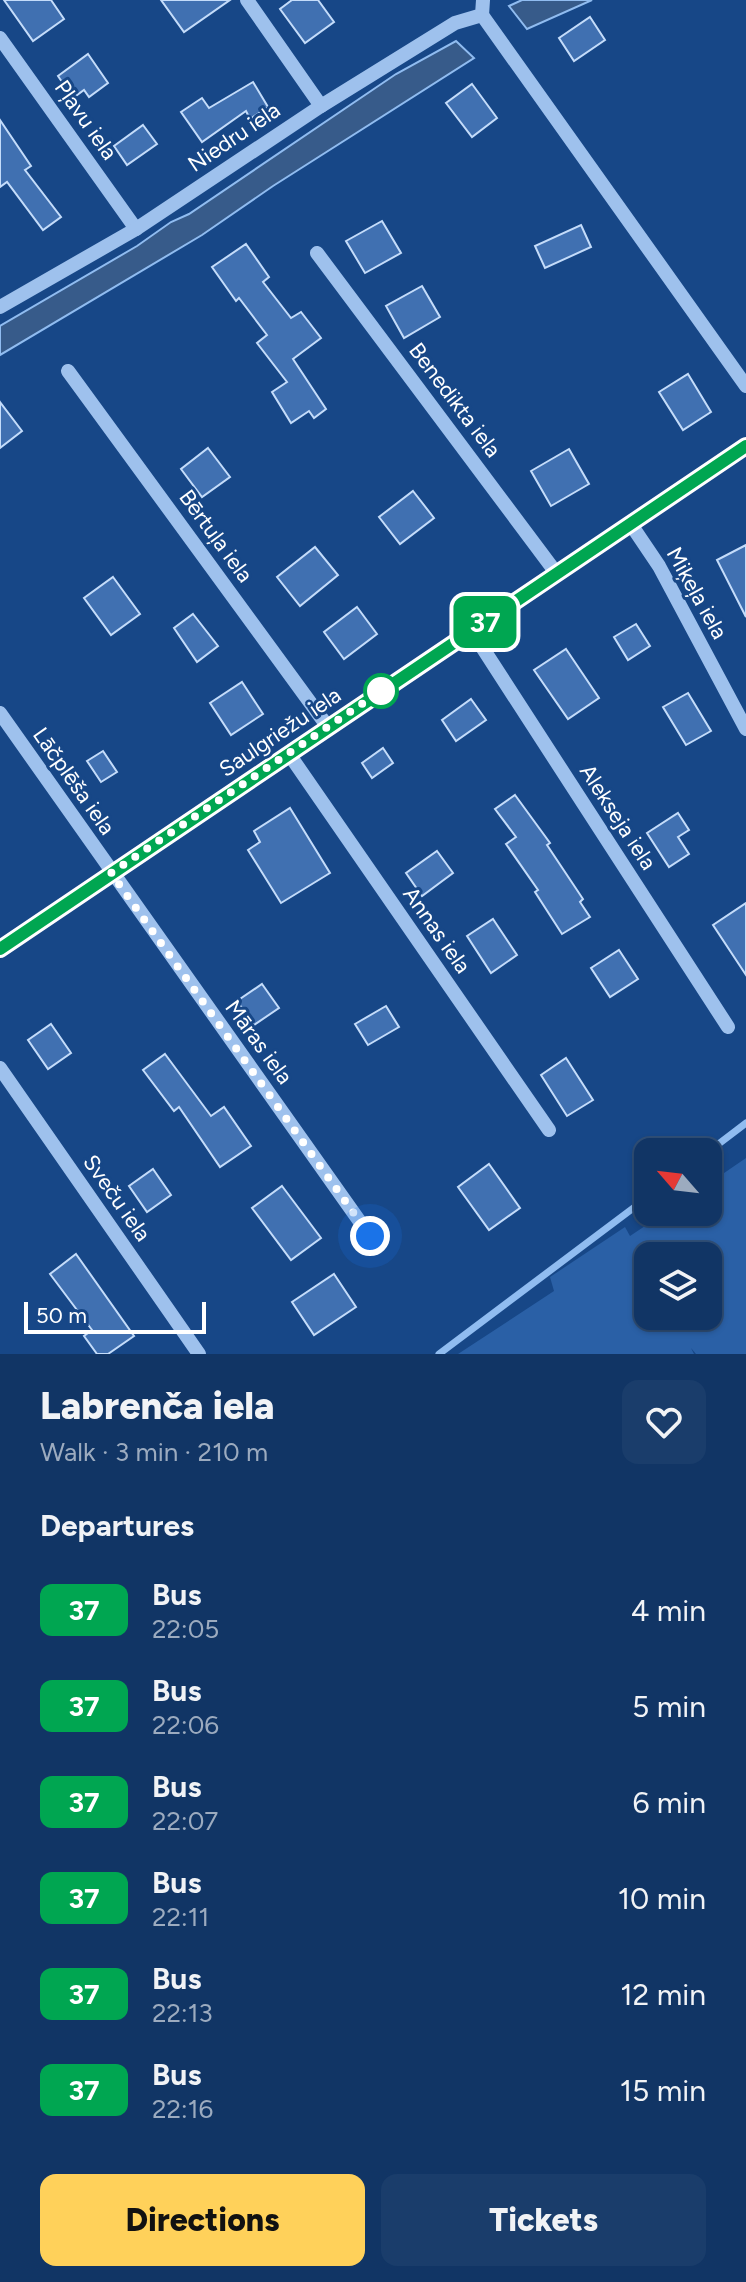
<!DOCTYPE html>
<meta charset="utf-8">
<style>
:root{--surface:#113565;--page:#1a3d6b;--text:#f1f3f6;--muted:#9cabbf;--line:#305079;--accent:#ffd15a}
body{margin:0;font-family:Figtree,sans-serif;background:var(--page);color:var(--text);height:100vh;display:flex;flex-direction:column;font-size:30px;white-space:nowrap}
*{box-sizing:border-box;margin:0}
p{font-size:26px;color:var(--muted)}
.icon{flex:none;width:44px;height:44px;fill:none;stroke:currentColor;stroke-width:2;stroke-linecap:round;stroke-linejoin:round}
.map{position:relative;height:1354px;overflow:hidden}
.drawer{display:flex;flex-direction:column;background:var(--surface);flex:1}
.drawer>*{flex:none}
.badge{padding:0 16px;border-radius:12px;font-size:28px;line-height:52px}
.needle{width:52px;rotate:298deg}
.tools{position:absolute;left:634px;top:1138px;display:grid;gap:16px}
.tools a{display:grid;place-items:center;width:88px;height:88px;border-radius:16px;background:var(--surface);box-shadow:0 2px 6px #0004,0 0 0 2px var(--line);font-size:40px}
.scale{position:absolute;left:24px;bottom:20px;width:182px;box-sizing:border-box;padding-left:8px;border:4px solid #fff;border-top:0;font-size:22px;line-height:28px;white-space:nowrap;color:#fff;-webkit-text-stroke:6px #174787;paint-order:stroke}
.you{position:absolute;width:40px;height:40px;margin:-20px;border:6px solid #fff;border-radius:50%;background:#1a73e8;box-shadow:0 0 0 12px #1a73e833}
.map>.badge{position:absolute;translate:-50% -50%;box-shadow:0 0 0 4px #fff}
h2{padding:0 40px;font-size:30px;line-height:72px}
.round{display:grid;place-items:center;flex:none;width:84px;height:84px;border-radius:16px;background:var(--page)}
.summary{display:flex;align-items:center;justify-content:space-between;height:136px;padding:0 40px}
h1{font-size:38px;font-weight:800;line-height:60px}
.action{display:flex;gap:16px;margin-top:auto;padding:16px 40px}
.action a{flex:1;height:92px;border-radius:16px;background:var(--accent);color:#111;font-size:32px;font-weight:800;line-height:92px;text-align:center}
.action a+a{background:var(--page);color:var(--text)}
ul{padding:0;list-style:none}
li{display:flex;align-items:center;gap:24px;height:96px;padding:0 40px}
li div{flex:1}
li b{display:block;font-size:30px}
li em{font-style:normal}
li .badge{min-width:88px;font-weight:700;text-align:center}
.map>svg:first-child{display:block}
.green{fill:#2a60a6;fill-rule:evenodd}
.water{fill:#375b8a;stroke:#90bcf0;stroke-width:2}
.lines{fill:none;stroke-linecap:round;stroke-linejoin:round}
.stream{stroke:#90bcf0;stroke-width:7}
.building{fill:#4070b1;stroke:#c4dcfa;stroke-width:2}
.minor{stroke:#9ec1ed;stroke-width:14}
.line-casing{stroke:#fff;stroke-width:18}
.line{stroke:#00a651;stroke-width:12}
.walk{stroke:#fff;stroke-width:8;stroke-dasharray:0 14.4}
.stop-dot{fill:#fff;stroke:#00a651;stroke-width:4}
.labels{text-anchor:middle;dominant-baseline:central;stroke-width:6;stroke-linejoin:round;paint-order:stroke}
.street-label{font-size:22px;fill:#fff;stroke:#174787}
</style>
<div class="map">
<svg width="746" height="1354" viewBox="0 0 746 1354">
<rect width="100%" height="100%" fill="#174787"/>
<path class="green" d="M746,1158V1354H696L691,1348L694,1354H458L554,1291L550,1277L625,1227L630,1236L666,1212H708V1184ZM648,1256H708V1316H648Z"/>
<g class="water">
<polygon points="522,0 592,0 527,29 509,6"/>
<polygon points="456,41 474,58 273,186 202,235 0,355 0,326 137,246 171,222 189,214 396,74"/>
</g>
<g class="lines">
<g class="stream">
<polyline points="708,1152 746,1123"/>
<polyline points="439,1354 648,1197"/>
</g>
</g>
<g class="building">
<polygon points="4,0 51,0 64,19 33,41"/>
<polygon points="161,0 230,0 184,32"/>
<polygon points="292,0 318,0 334,22 305,43 280,9"/>
<polygon points="590,17 605,40 574,61 559,38"/>
<polygon points="88,54 108,83 89,97 84,90 73,98 58,76"/>
<polygon points="253,82 268,107 250,119 246,111 202,142 181,112 202,98 209,108"/>
<polygon points="472,84 497,118 472,137 446,103"/>
<polygon points="0,120 31,166 25,170 61,217 43,230 7,182 0,187"/>
<polygon points="143,125 157,144 127,165 114,146"/>
<polygon points="382,221 401,253 365,273 346,241"/>
<polygon points="581,225 591,247 545,268 535,246"/>
<polygon points="246,244 269,277 263,282 291,318 301,312 321,338 293,359 326,409 314,418 309,411 291,423 272,392 287,382 257,343 267,335 239,298 236,301 212,267"/>
<polygon points="422,286 440,317 404,338 386,306"/>
<polygon points="688,374 711,412 683,430 659,392"/>
<polygon points="0,402 22,431 0,448"/>
<polygon points="208,448 230,477 202,497 181,469"/>
<polygon points="569,449 589,484 551,506 531,471"/>
<polygon points="413,491 434,518 400,544 379,517"/>
<polygon points="746,545 746,617 717,560"/>
<polygon points="315,547 338,575 300,606 277,577"/>
<polygon points="113,577 140,614 111,635 84,598"/>
<polygon points="357,607 377,634 344,659 324,632"/>
<polygon points="193,614 218,646 197,662 174,628"/>
<polygon points="636,624 650,646 628,660 614,637"/>
<polygon points="566,649 599,698 568,719 534,670"/>
<polygon points="242,682 263,714 231,735 210,703"/>
<polygon points="688,693 711,731 686,745 663,707"/>
<polygon points="471,699 486,720 456,741 442,720"/>
<polygon points="383,748 393,763 372,778 362,763"/>
<polygon points="103,751 117,772 101,782 87,761"/>
<polygon points="515,795 550,843 547,845 583,899 580,902 590,917 562,934 535,892 538,890 506,844 516,837 495,809"/>
<polygon points="290,808 330,873 281,903 248,850 260,842 254,831"/>
<polygon points="678,813 689,830 678,837 689,854 669,867 647,833"/>
<polygon points="437,851 453,873 422,896 406,873"/>
<polygon points="746,903 746,975 713,925"/>
<polygon points="493,919 517,955 491,973 467,936"/>
<polygon points="619,950 638,979 610,997 591,968"/>
<polygon points="262,984 279,1008 254,1025 237,1001"/>
<polygon points="386,1006 399,1027 368,1045 355,1024"/>
<polygon points="51,1024 71,1053 48,1069 28,1040"/>
<polygon points="165,1054 211,1116 224,1107 251,1146 220,1167 179,1107 174,1111 143,1070"/>
<polygon points="566,1058 593,1100 567,1116 541,1075"/>
<polygon points="489,1164 520,1208 489,1230 458,1187"/>
<polygon points="153,1169 171,1195 147,1212 129,1186"/>
<polygon points="282,1186 321,1238 291,1260 252,1208"/>
<polygon points="76,1254 134,1336 108,1354 97,1354 84,1336 92,1330 50,1274"/>
<polygon points="334,1274 356,1307 314,1335 292,1302"/>
</g>
<g class="lines">
<g class="minor">
<polyline points="247,0 321,106"/>
<polyline points="482,15 746,386"/>
<polyline points="0,38 136,229"/>
<polyline points="317,253 557,574"/>
<polyline points="0,307 136,229 321,106 455,23 482,15 483,0"/>
<polyline points="68,371 328,727"/>
<polyline points="630,523 659,566 746,729"/>
<polyline points="471,630 728,1027"/>
<polyline points="0,713 370,1236"/>
<polyline points="289,754 549,1130"/>
<polyline points="0,949 746,446"/>
<polyline points="0,1068 199,1354"/>
</g>
</g>
<g class="lines">
<defs>
<polyline id="line" points="0,949 746,446"/>
</defs>
<use href="#line" class="line-casing"/>
<use href="#line" class="line"/>
<polyline class="walk" points="370,1236 111,873 381,691"/>
</g>
<circle class="stop-dot" cx="381" cy="691" r="16"/>
<g class="labels">
<g class="street-label">
<text transform="translate(86 120) rotate(55)">Pļavu iela</text>
<text transform="translate(234 137) rotate(-34)">Niedru iela</text>
<text transform="translate(455 400) rotate(53)">Benedikta iela</text>
<text transform="translate(216 536) rotate(54)">Bērtuļa iela</text>
<text transform="translate(697 593) rotate(61)">Miķeļa iela</text>
<text transform="translate(280 732) rotate(-34)">Saulgriežu iela</text>
<text transform="translate(74 781) rotate(55)">Lāčplēša iela</text>
<text transform="translate(618 817) rotate(57)">Alekseja iela</text>
<text transform="translate(437 930) rotate(55)">Annas iela</text>
<text transform="translate(259 1042) rotate(54)">Māras iela</text>
<text transform="translate(117 1198) rotate(55)">Sveču iela</text>
</g>
</g>
</svg>
<div class="tools">
<a><svg class="needle" viewBox="-14 -14 28 28"><path d="M0-13l5 13h-10z" fill="#e53935"/><path d="M0 13l5-13h-10z" fill="#9cabbf"/></svg></a>
<a><svg class="icon" aria-label="layers" viewBox="0 0 24 24"><path d="M12 4l9 5-9 5-9-5zM3 14l9 5 9-5"/></svg></a>
</div>
<div class="scale">50 m</div>
<div class="you" style="left:370px;top:1236px"></div>
<b class="badge" style="left:485px;top:622px;background:#00a651;color:#fff">37</b>
</div>
<section class="drawer">
<div class="summary"><div><h1>Labrenča iela</h1><p>Walk · 3 min · 210 m</p></div><a class="round"><svg class="icon" aria-label="heart" viewBox="0 0 24 24"><path d="M12 20l-8-8c-3-5 5-10 8-4 3-6 11-1 8 4z"/></svg></a></div>
<h2>Departures</h2>
<ul>
<li><span class="badge" style="background:#00a651;color:#fff">37</span><div><b>Bus</b><p>22:05</p></div><em>4 min</em></li>
<li><span class="badge" style="background:#00a651;color:#fff">37</span><div><b>Bus</b><p>22:06</p></div><em>5 min</em></li>
<li><span class="badge" style="background:#00a651;color:#fff">37</span><div><b>Bus</b><p>22:07</p></div><em>6 min</em></li>
<li><span class="badge" style="background:#00a651;color:#fff">37</span><div><b>Bus</b><p>22:11</p></div><em>10 min</em></li>
<li><span class="badge" style="background:#00a651;color:#fff">37</span><div><b>Bus</b><p>22:13</p></div><em>12 min</em></li>
<li><span class="badge" style="background:#00a651;color:#fff">37</span><div><b>Bus</b><p>22:16</p></div><em>15 min</em></li>
</ul>
<div class="action"><a>Directions</a><a>Tickets</a></div>
</section>
